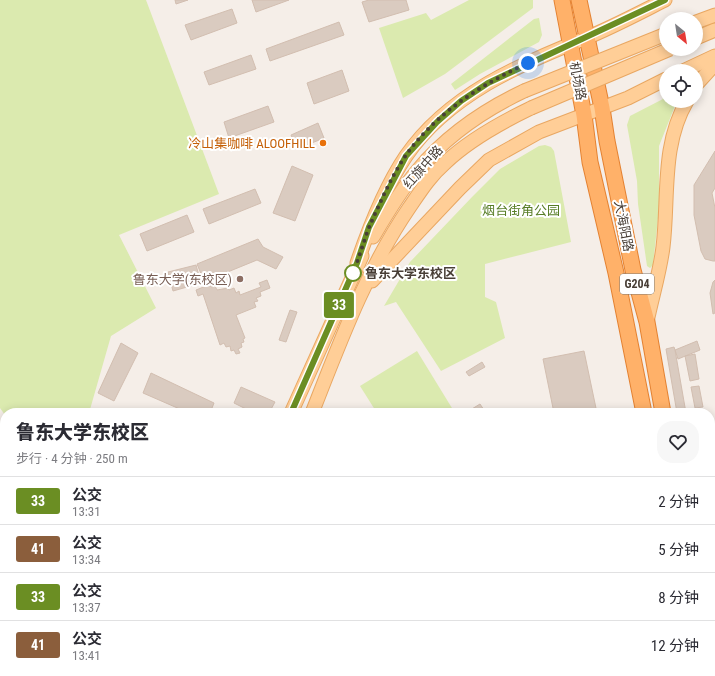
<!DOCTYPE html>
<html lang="zh">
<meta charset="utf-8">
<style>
:root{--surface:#fff;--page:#f7f7f7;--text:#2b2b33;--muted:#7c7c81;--line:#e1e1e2}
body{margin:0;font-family:"Roboto Condensed","Noto Sans SC",sans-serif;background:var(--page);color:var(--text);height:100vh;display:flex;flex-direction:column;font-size:15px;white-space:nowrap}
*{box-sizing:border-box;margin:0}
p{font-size:13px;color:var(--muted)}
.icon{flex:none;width:22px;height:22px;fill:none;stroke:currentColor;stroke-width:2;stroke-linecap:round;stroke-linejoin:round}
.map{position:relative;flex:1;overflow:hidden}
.drawer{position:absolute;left:0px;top:408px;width:715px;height:268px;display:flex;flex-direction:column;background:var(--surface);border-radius:16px 16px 0 0;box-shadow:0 2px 10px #0003}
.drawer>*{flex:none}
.badge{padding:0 8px;border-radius:3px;font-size:14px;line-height:26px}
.needle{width:26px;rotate:150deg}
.buttons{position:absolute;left:659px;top:12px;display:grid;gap:8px}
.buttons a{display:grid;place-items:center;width:44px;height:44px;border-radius:50%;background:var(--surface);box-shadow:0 2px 10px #0003;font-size:20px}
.you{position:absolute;width:20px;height:20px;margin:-10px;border:3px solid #fff;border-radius:50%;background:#1a73e8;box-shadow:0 0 0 6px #1a73e833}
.map>.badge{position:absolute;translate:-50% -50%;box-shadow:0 0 0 2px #fff}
.round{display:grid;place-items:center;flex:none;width:42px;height:42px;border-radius:16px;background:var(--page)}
.headline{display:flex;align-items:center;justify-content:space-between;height:68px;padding:0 16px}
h1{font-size:19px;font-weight:800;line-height:30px}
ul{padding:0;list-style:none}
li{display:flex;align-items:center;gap:12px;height:48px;padding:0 16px;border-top:1px solid var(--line)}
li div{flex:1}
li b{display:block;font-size:15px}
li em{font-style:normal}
li .badge{min-width:44px;font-weight:700;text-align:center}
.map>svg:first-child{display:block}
.green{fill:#dbeaaf}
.building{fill:#dacbc0;stroke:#d2beb0}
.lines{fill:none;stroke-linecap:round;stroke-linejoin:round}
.major-tunnel{stroke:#d2cbc4;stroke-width:13;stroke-dasharray:13 6;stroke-linecap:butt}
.major-casing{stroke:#e9a762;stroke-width:15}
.highway-casing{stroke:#e48232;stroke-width:17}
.major{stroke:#ffce97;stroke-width:13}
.highway{stroke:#ffb169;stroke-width:15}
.major-bridge-casing{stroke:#e9a762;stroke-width:15;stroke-linecap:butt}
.major-bridge{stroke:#ffce97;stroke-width:13}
.line-casing{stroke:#fff;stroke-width:9}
.line{stroke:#6b8e23;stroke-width:6}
.walk{stroke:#483e36;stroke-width:4;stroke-dasharray:0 7.2}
.food-dot{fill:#e8710a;stroke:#fff;stroke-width:1.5}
.stop-dot{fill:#fff;stroke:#6b8e23;stroke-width:2}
.education-dot{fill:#8d6e63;stroke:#fff;stroke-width:1.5}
.labels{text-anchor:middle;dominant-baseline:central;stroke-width:4;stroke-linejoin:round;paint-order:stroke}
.shield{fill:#fff;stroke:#7f7872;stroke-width:1}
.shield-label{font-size:12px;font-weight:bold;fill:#483e36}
.street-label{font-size:13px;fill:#483e36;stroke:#fff}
.food-label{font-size:13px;fill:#c56008;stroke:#fff;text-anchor:end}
.park-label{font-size:13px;fill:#577d26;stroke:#fff}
.stop-label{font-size:13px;font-weight:bold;fill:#483e36;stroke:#fff;text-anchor:start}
.education-label{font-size:13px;fill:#785e54;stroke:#fff;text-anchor:end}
</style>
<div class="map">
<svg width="715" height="676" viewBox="0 0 715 676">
<rect width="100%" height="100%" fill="#f5eee8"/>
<g class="green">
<polygon points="0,0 146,0 219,194 119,235 156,308 111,336 89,413 5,413 5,415 0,408"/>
<polygon points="469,0 533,0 533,8 445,74 403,98 379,28 426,13 431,20"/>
<polygon points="539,18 542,35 539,42 480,74 455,90 451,84 534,19"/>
<polygon points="666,85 666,101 677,101 659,146 659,209 653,265 650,268 647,266 638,204 637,181 627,125 630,116 663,99 659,88"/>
<polygon points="545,145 551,147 554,151 571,242 485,264 485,297 496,302 505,338 441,371 396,302 384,306 410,262 472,197 500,169 539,146"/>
<polygon points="417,351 455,413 377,413 360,386"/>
<polygon points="5,480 5,544 0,554 0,486"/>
<polygon points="0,587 5,596 5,671 84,671 85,676 0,676"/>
<polygon points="113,671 235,671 233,676 113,676 112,673"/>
</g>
<g class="building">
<polygon points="175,0 188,0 176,4"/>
<polygon points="252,0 289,0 256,12"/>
<polygon points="369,0 406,0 409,10 369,22 362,2"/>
<polygon points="232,9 237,23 191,40 185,25"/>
<polygon points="339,22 344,35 270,61 266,49"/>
<polygon points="251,55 256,69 209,85 204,72"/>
<polygon points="342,70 349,91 314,104 307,83"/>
<polygon points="268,106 274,122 229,138 224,122"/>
<polygon points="318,123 324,138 297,149 291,135"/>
<polygon points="715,151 715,188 712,193 715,208 715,261 713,261 705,259 701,251 694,215 694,185"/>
<polygon points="292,166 313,175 295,221 273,213"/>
<polygon points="255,189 261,203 209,224 203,209"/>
<polygon points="187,215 194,232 147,251 140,234"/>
<polygon points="258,239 263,247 283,257 276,269 257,260 208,280 211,287 215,286 217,290 228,288 229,290 234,288 236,293 239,291 240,295 261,287 259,283 267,280 270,288 260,292 261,296 256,298 258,301 254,302 256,307 236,315 245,338 243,339 244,342 241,343 242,347 238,349 240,353 236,354 234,350 231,351 230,346 226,347 224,343 220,345 203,294 198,296 196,290 206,286 197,264"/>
<polygon points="196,265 201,283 173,291 168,272"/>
<polygon points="715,280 715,313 713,314 710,293 713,282"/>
<polygon points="290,310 297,312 286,342 279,340"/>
<polygon points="697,341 700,350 678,359 675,350"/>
<polygon points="121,343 138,353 114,401 98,393"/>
<polygon points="674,347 675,350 686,413 677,413 666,349"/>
<polygon points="584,351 597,413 554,413 543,359"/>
<polygon points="695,354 699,379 690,381 685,356"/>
<polygon points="482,362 485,367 469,376 466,372"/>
<polygon points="151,373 214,403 210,413 180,413 182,410 143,393"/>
<polygon points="699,386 703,407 695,408 691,387"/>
<polygon points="241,387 275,402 269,413 249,413 250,411 234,403"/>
<polygon points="480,404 486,413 468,413 467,412"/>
<polygon points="0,427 5,434 5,463 0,457"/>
<polygon points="715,472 715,494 710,496 710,475"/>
<polygon points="715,503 715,511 712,511 710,504"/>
<polygon points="337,671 376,671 379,676 328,676"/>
<polygon points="511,671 639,671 639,676 514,676"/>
</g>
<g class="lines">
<g class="major-tunnel">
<polyline points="177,676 179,671"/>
<polyline points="202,676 204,671"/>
</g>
<defs>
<g id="major">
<polyline points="696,22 715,15"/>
<polyline points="696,38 715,30"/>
<polyline points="683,71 715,56"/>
<polyline points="696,85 715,64"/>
<path d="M373,237C386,215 400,191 417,171C445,137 484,110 524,91"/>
<path d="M357,263C369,228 385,187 406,156C448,95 520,64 586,38C613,27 639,13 665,0"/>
<polyline points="372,281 460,188 489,160 539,132 628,98 666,79"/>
<path d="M647,322C652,297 660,272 663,247C669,198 661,145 687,101"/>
<polyline points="291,413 362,256"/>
<path d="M312,413C340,342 366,271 409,208C420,192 430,176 445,163C469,140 502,122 531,108"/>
</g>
<g id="highway">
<polyline points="562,0 584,115 590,162 616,273 644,413"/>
<polyline points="579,0 602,108 607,141 633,270 647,322 663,413"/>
<polyline points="689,671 689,676"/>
<polyline points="705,671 705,676"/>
</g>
</defs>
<use href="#major" class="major-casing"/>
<use href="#highway" class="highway-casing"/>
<use href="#major" class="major"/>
<use href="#highway" class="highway"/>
<defs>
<g id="major-bridge">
<polyline points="524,91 666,34"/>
<polyline points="531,108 670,49"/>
</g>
</defs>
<use href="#major-bridge" class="major-bridge-casing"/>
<use href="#major-bridge" class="major-bridge"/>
</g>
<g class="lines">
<defs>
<polyline id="line" points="291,413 357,263 369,227 406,156 437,122 461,101 488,83 665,0"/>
</defs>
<use href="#line" class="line-casing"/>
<use href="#line" class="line"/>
<path class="walk" d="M353,273L351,277C359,260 363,242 370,225C380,203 392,175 406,155C436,113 482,84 528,63"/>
</g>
<circle class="food-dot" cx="323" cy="143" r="4"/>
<circle class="stop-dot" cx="353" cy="273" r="8"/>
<circle class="education-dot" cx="240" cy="279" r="4"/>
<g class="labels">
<rect class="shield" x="620" y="274" width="34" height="20" rx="3"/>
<g class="shield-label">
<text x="637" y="284">G204</text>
</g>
<g class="street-label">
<text transform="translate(578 81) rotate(79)">机场路</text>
<text transform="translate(423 167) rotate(-49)">红旗中路</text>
<text transform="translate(624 226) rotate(79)">大海阳路</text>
</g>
<g class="food-label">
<text x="315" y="143">冷山集咖啡 ALOOFHILL</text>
</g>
<g class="park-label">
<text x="521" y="210">烟台街角公园</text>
</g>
<g class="stop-label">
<text x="365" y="273">鲁东大学东校区</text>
</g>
<g class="education-label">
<text x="232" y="279">鲁东大学(东校区)</text>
</g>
</g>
</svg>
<div class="buttons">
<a><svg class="needle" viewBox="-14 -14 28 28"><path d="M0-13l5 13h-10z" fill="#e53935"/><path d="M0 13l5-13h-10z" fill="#7c7c81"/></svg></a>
<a><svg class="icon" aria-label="locate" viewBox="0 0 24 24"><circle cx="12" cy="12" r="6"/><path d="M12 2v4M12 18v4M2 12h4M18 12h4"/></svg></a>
</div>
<div class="you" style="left:528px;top:63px"></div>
<b class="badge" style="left:339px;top:305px;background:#6b8e23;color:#fff">33</b>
<section class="drawer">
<div class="headline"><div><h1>鲁东大学东校区</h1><p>步行 · 4 分钟 · 250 m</p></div><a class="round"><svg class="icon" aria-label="heart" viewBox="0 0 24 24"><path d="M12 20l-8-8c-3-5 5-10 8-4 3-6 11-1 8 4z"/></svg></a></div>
<ul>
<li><span class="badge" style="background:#6b8e23;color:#fff">33</span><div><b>公交</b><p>13:31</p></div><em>2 分钟</em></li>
<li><span class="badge" style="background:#8b5e3c;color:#fff">41</span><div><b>公交</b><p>13:34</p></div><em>5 分钟</em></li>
<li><span class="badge" style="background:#6b8e23;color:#fff">33</span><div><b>公交</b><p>13:37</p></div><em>8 分钟</em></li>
<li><span class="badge" style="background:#8b5e3c;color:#fff">41</span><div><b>公交</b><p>13:41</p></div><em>12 分钟</em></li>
</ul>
</section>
</div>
